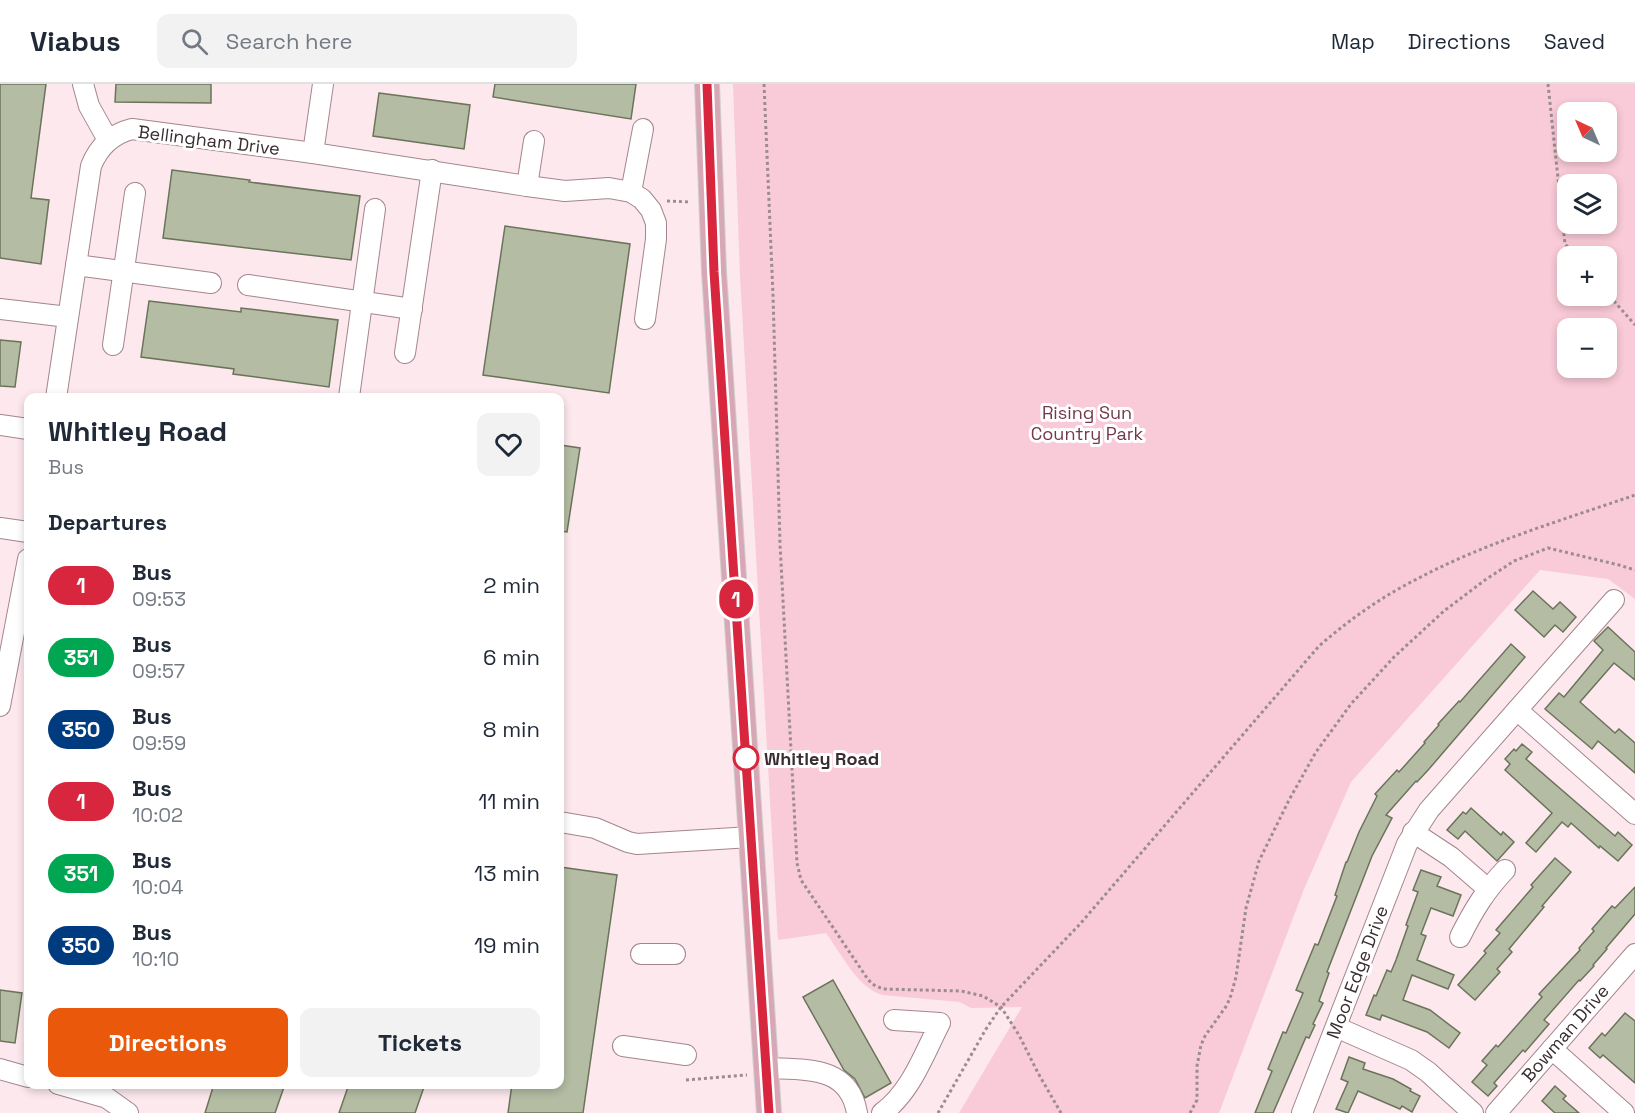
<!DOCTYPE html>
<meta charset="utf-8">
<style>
:root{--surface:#fff;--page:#f2f2f3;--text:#1f2937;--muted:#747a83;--line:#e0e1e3;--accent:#ea580c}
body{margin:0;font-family:"Space Grotesk",sans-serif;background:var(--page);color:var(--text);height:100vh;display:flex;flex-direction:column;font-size:22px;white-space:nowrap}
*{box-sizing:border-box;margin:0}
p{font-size:20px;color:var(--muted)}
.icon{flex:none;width:33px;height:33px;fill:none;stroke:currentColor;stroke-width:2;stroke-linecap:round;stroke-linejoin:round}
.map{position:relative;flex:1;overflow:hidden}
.sheet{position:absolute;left:24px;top:309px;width:540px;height:696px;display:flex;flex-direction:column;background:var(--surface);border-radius:12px;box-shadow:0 3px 9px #0003}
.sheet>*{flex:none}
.badge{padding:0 12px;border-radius:20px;font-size:21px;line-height:39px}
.needle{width:39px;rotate:316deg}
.controls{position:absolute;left:1557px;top:18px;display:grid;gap:12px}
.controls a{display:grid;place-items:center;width:60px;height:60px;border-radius:12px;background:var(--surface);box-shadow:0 3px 9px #0003;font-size:30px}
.map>.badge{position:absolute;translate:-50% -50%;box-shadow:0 0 0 3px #fff}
h2{padding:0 24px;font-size:22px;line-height:54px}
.round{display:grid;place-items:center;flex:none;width:63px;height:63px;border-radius:12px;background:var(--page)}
.overview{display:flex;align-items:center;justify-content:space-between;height:102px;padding:0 24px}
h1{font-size:28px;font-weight:600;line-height:45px}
.primary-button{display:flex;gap:12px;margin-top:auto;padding:12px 24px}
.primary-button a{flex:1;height:69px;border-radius:12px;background:var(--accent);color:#fff;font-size:24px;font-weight:600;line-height:69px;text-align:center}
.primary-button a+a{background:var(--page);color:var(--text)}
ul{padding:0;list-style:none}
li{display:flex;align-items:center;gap:18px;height:72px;padding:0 24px}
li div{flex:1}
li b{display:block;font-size:22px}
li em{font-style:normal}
li .badge{min-width:66px;font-weight:700;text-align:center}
header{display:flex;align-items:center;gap:36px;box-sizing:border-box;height:84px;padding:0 30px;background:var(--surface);border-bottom:2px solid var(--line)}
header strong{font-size:28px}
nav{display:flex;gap:33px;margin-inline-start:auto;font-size:21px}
.search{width:420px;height:54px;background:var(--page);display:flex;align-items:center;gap:15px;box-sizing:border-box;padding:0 21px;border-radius:12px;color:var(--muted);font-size:22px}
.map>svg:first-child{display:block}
.green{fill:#f9cad7;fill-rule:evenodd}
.building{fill:#b4bda3;stroke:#6b735b;stroke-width:1.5}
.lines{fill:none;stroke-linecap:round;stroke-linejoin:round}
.minor-casing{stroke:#a3868d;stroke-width:22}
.major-casing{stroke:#cfcdcd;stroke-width:26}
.path{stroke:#9c8c90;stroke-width:3;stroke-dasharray:3 3;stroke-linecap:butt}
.minor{stroke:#fff;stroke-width:20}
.major{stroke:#d8a7b6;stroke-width:24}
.line-casing{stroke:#fff;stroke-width:14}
.line{stroke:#d7263d;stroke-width:9}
.stop-dot{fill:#fff;stroke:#d7263d;stroke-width:3}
.labels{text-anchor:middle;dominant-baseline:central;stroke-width:6;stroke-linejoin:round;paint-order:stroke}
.street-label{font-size:18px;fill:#392d30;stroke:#fff}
.park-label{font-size:18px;fill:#72384b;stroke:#fff}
.stop-label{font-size:18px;font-weight:bold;fill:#392d30;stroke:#fff;text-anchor:start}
</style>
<header>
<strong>Viabus</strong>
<div class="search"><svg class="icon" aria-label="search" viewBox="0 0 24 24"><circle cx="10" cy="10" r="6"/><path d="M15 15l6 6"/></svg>Search here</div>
<nav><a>Map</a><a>Directions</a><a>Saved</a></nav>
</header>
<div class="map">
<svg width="1635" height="1029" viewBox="0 0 1635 1029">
<rect width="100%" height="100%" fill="#fce8ed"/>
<path class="green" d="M733,0H1635V515L1608,495L1540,486L1351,698L1304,805L1219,1029H959L1022,923L971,924L960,918L883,911C858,905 841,869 826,849L778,856L740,192ZM1568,28H1606V68H1568ZM1568,100H1606V140H1568ZM1568,172H1606V212H1568ZM1606,244V284H1568V244Z"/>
<g class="building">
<polygon points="0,0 46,0 31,114 49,116 41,180 0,174"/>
<polygon points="116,0 211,0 211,19 115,18"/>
<polygon points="495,0 636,0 631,35 493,13"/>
<polygon points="379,9 470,21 464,65 373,52"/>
<polygon points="172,86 250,96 249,98 360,112 351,176 163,154"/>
<polygon points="505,142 630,160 609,309 483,291"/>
<polygon points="149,217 241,228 241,224 338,236 329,303 233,290 234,285 141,273"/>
<polygon points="0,256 21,258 15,303 0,302"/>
<polygon points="560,361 580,364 567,448 560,447"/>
<polygon points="1533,507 1553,525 1560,518 1576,533 1563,548 1555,541 1544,553 1515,526"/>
<polygon points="1608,543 1635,568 1635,596 1614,579 1580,618 1615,649 1619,645 1635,659 1635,689 1598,657 1592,665 1545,625 1559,609 1564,613 1603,566 1594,557"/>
<polygon points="1511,560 1525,573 1429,685 1417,698 1416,697 1386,731 1392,734 1372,772 1327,888 1329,889 1319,917 1323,919 1313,940 1315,941 1309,954 1306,953 1273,1029 1255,1029 1272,987 1268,985 1283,948 1286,949 1303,909 1296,906 1315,860 1318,861 1337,812 1335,811 1346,778 1347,778 1359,748 1377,712 1375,710 1397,686 1399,688 1425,659 1424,658 1439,641 1438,640 1459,617 1460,618"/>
<polygon points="1522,660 1532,668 1526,675 1615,752 1618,748 1632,761 1618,777 1600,762 1599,764 1571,739 1568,743 1562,738 1536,768 1526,759 1552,729 1505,686 1510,680 1505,675 1514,665 1516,667"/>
<polygon points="1471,724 1501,751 1503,748 1514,758 1497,777 1465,747 1458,755 1447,746 1463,728 1466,730"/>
<polygon points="1555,774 1571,788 1542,822 1544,823 1509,865 1512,868 1497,885 1500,888 1475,916 1458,901 1486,869 1484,867 1500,849 1496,846 1533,803 1531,801"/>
<polygon points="560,783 617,791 583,1029 508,1029 512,1000 560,1000"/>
<polygon points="1421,786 1441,793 1437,802 1461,811 1453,832 1431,824 1421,850 1426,852 1417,876 1454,891 1448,905 1412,891 1403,916 1430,926 1460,949 1449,964 1427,948 1382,931 1380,936 1366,931 1374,911 1376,912 1387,886 1391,888 1396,876 1408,842 1406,841 1418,808 1413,806"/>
<polygon points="1635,803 1635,830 1606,864 1607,865 1593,881 1594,882 1580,897 1579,896 1544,936 1549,940 1525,968 1523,966 1494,999 1497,1002 1488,1012 1472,998 1487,981 1482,977 1496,961 1498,963 1542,913 1539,910 1580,866 1579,864 1594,847 1592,845 1612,822 1615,824"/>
<polygon points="833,896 891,999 865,1014 855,995 844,986 803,913"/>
<polygon points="0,906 22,909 15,959 0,957"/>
<polygon points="1625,929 1635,937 1635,999 1603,971 1600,974 1589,964 1602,949 1605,952"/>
<polygon points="1349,973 1365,979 1363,985 1393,995 1411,1005 1410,1007 1420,1012 1412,1028 1402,1022 1400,1025 1358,1007 1348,1029 1336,1025 1348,998 1341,995"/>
<polygon points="214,1000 285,1000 275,1029 205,1029"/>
<polygon points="349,1000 425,1000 415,1029 339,1029"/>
<polygon points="1555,1002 1566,1012 1563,1015 1579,1029 1555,1029 1542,1017"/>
</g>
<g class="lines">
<defs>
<g id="minor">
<polyline points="83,0 89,22 108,56"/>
<polyline points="313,69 323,0"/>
<polyline points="527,102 534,57"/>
<polyline points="631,108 643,45"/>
<polyline points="76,181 211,199"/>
<polyline points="248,201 412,225"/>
<polyline points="0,225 68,233"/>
<polyline points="113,261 135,109"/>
<polyline points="405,269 432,86"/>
<polyline points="349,313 375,125"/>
<path d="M56,314L91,82C99,62 112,50 132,45L313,69L527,102L565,107L609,104L631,108L642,115L651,126L656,139V155L645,235"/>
<polyline points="0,341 28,345"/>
<polyline points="0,444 28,448"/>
<polyline points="0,622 28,475"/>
<polyline points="1517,626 1614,516"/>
<polyline points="560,738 595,744 628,758 637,760 751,753"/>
<polyline points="1413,748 1451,773 1488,805"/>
<path d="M1460,853C1473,827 1485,807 1505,786"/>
<polyline points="641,870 675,870"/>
<polyline points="1336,943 1411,976 1428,988 1473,1029"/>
<polyline points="623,962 686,971"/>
<polyline points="1552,965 1624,1029"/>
<path d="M767,984C805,986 849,981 857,1029"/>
<polyline points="0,985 28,993"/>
<polyline points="58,1000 107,1014 128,1029"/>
<path d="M882,1029C911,1008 924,970 940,939L894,936"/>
<polyline points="1302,1029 1407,760 1429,726 1517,626 1635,730"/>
<polyline points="1496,1029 1635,870"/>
</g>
<polyline id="major" points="707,0 714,188 769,1029"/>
</defs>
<use href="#minor" class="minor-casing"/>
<use href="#major" class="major-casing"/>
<g class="path">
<polyline points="764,0 773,211 780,460 797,779 801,796 867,894 872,900 883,905 961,907 983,912 1001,923 1019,951 1038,989 1061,1029"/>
<polyline points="1548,0 1565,160 1576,172"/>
<polyline points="667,117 691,118"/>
<polyline points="1606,208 1635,241"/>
<polyline points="686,996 747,991"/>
<path d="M938,1029L986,945L1001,923L1080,840L1319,562C1349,536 1381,513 1417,495C1484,459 1563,436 1635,411"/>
<polyline points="1190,1029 1197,1016 1197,982 1201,961 1205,952 1227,921 1231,911 1236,893 1246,824 1259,777 1289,716 1316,668 1351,620 1394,573 1444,527 1485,496 1514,477 1548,464 1619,481 1635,486"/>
</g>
<use href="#minor" class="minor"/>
<use href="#major" class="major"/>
</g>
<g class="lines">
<defs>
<polyline id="line" points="707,0 714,188 769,1029"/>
</defs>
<use href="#line" class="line-casing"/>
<use href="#line" class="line"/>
</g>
<circle class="stop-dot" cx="746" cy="674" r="12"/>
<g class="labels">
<g class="street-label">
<text transform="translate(209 56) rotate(7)">Bellingham Drive</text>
<text transform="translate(1357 888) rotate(-69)">Moor Edge Drive</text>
<text transform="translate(1565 949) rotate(-49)">Bowman Drive</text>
</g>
<g class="park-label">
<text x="1087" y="328">Rising Sun<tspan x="1087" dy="21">Country Park</tspan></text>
</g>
<g class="stop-label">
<text x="764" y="674">Whitley Road</text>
</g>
</g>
</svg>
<div class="controls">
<a><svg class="needle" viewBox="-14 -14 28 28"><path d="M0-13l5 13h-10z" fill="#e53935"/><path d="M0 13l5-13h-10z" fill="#747a83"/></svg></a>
<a><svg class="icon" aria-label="layers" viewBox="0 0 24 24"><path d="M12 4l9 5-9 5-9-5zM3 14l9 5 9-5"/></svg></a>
<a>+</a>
<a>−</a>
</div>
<b class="badge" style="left:736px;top:515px;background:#d7263d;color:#fff">1</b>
<section class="sheet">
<div class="overview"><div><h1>Whitley Road</h1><p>Bus</p></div><a class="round"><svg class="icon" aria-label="heart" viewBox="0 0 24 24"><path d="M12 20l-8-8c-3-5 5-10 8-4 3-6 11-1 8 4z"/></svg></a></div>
<h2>Departures</h2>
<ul>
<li><span class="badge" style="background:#d7263d;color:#fff">1</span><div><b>Bus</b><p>09:53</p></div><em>2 min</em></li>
<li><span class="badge" style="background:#00a651;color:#fff">351</span><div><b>Bus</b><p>09:57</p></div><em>6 min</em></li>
<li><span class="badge" style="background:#003b80;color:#fff">350</span><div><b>Bus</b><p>09:59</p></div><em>8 min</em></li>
<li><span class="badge" style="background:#d7263d;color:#fff">1</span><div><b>Bus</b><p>10:02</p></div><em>11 min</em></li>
<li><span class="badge" style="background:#00a651;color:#fff">351</span><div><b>Bus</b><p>10:04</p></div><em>13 min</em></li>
<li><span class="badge" style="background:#003b80;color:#fff">350</span><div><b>Bus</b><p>10:10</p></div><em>19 min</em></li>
</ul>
<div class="primary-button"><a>Directions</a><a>Tickets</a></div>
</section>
</div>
